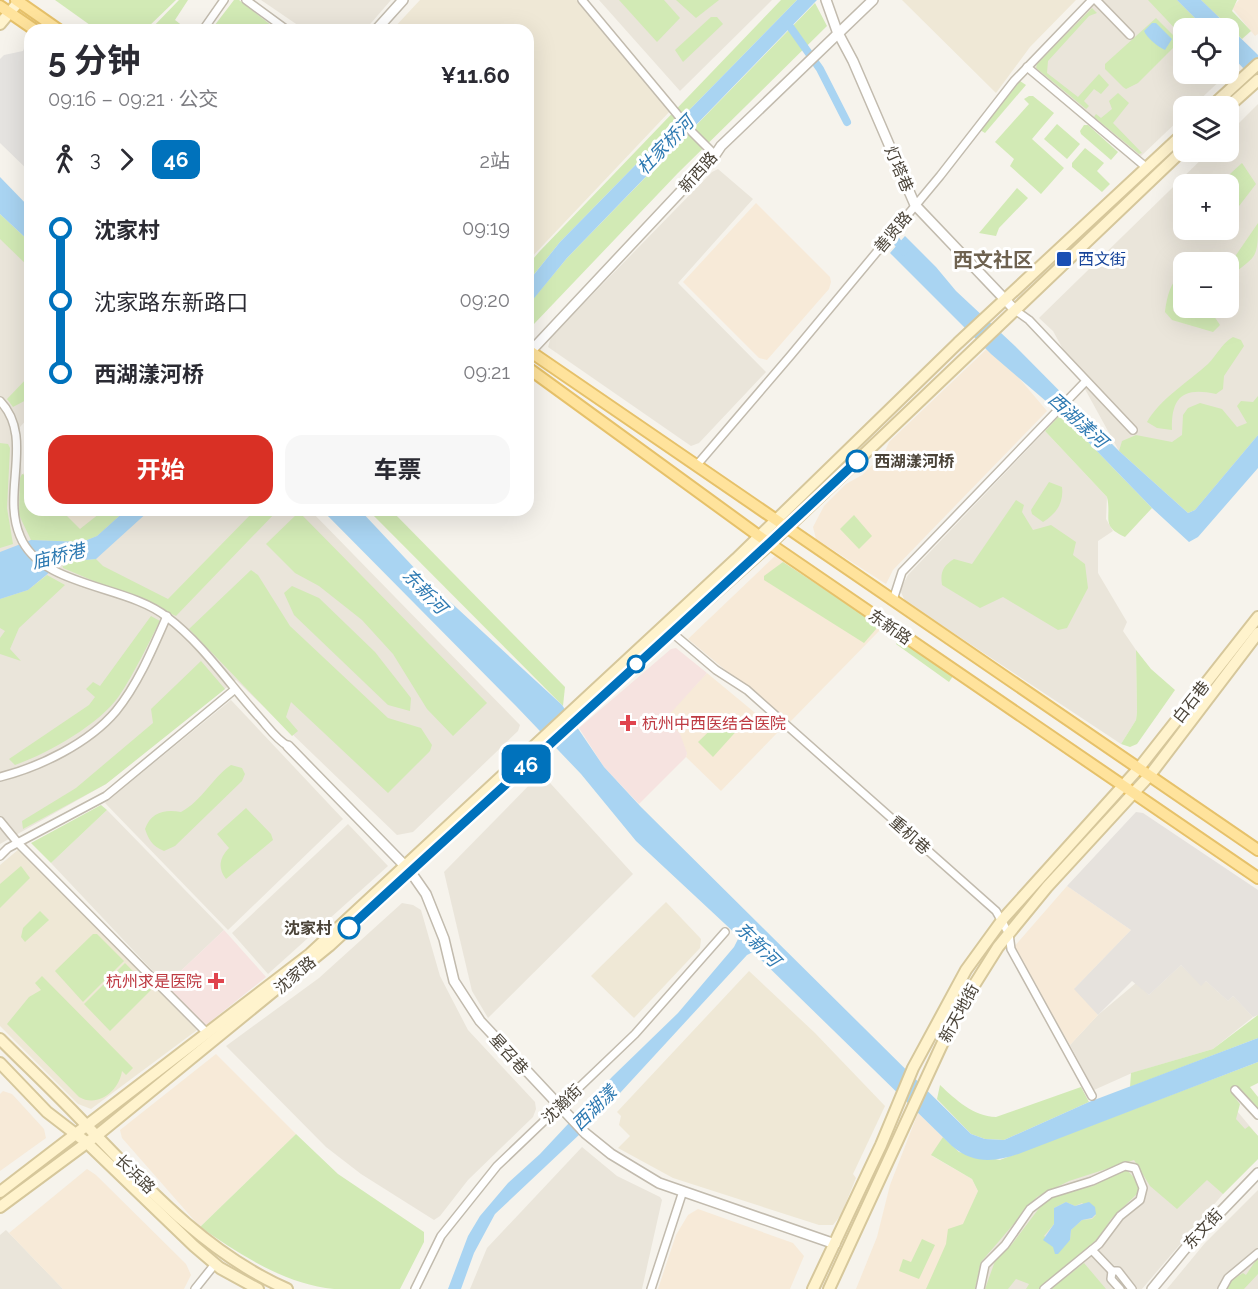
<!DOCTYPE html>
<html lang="zh">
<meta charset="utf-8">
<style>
:root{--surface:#fff;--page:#f7f7f7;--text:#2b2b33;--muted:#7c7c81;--accent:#d93025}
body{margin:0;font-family:Raleway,"Noto Sans SC",sans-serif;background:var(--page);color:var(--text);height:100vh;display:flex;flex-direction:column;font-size:22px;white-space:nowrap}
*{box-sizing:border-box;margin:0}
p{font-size:20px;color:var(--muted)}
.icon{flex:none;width:33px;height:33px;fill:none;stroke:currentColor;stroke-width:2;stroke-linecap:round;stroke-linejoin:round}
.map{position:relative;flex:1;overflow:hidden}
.details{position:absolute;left:24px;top:24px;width:510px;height:492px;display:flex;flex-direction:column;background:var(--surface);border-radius:18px;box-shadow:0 6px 24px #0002}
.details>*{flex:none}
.badge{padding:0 12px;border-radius:9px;font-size:21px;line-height:39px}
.buttons{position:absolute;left:1173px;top:18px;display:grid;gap:12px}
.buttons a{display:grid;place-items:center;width:66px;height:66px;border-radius:12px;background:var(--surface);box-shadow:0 6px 24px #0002;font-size:30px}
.map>.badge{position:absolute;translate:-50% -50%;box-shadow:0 0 0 3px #fff}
.legs{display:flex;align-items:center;gap:9px;height:66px;padding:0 24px;font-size:20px}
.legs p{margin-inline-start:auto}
.overview{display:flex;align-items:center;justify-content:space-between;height:102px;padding:0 24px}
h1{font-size:33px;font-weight:700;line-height:45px}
.cta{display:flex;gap:12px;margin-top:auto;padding:12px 24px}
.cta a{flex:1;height:69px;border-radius:18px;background:var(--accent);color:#fff;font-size:24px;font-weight:700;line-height:69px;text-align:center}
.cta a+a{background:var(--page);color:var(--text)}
ul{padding:0 24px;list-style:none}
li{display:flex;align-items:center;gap:21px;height:72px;font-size:22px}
li i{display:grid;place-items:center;width:9px;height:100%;margin:0 8px;background:currentColor}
li i::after{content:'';width:15px;height:15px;margin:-8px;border:4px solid;border-radius:50%;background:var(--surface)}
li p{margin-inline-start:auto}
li:first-child i{background:linear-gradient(#0000 50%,currentColor 0)}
li:last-child i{background:linear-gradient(currentColor 50%,#0000 0)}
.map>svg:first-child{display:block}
.residential{fill:#eae5da;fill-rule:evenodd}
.commercial{fill:#f7ead8}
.industrial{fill:#e6e2dd}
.education{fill:#efe8d6}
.medical{fill:#f6e3e0}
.green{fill:#d2eab5;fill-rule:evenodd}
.parking{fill:#e5e3e0}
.water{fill:#a9d4f2}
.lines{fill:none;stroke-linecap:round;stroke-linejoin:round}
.canal{stroke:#a9d4f2;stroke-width:8}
.minor-casing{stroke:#c2bbae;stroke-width:10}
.tertiary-casing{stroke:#c2bbae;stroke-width:12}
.secondary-casing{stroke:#d6c79b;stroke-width:14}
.primary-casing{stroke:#e6c16a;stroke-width:14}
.minor{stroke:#fff;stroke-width:7}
.tertiary{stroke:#fff;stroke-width:9}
.secondary{stroke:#fff3cd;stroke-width:10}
.primary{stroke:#ffe39c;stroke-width:10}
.line-1-casing{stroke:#fff;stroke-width:14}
.line-1{stroke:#0072bc;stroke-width:9}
.transit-dot{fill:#1a4fb4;stroke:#fff;stroke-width:2}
.stop-1-dot{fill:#fff;stroke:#0072bc;stroke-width:3}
.health-dot{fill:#e0444e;stroke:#fff;stroke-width:2}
.labels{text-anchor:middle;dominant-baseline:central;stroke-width:6;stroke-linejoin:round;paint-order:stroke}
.street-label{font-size:16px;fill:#4b4439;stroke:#fff}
.transit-label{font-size:16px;fill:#164399;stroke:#fff;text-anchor:start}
.stop-label{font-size:16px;font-weight:bold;fill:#4b4439;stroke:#fff;text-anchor:start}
.health-label{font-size:16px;fill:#be3a42;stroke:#fff;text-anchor:start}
.water-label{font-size:18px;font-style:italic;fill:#2e7ab2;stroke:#fff}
.quarter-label{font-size:20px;font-weight:bold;fill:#6e6250;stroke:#fff}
</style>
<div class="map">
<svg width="1258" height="1289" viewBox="0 0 1258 1289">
<rect width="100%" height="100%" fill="#f6f3ec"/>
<g class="residential">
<polygon points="261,0 391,0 365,30 305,30"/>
<polygon points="599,0 772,0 680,91"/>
<polygon points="1099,0 1236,0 1205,28 1184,28 1184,74 1227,74 1193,106 1184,106 1183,116 1140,157 1032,67"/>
<path d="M1258,104V435L1195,510L1119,451L1053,331L1039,318L1209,152H1228L1229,133ZM1184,184H1228V230H1184ZM1184,262H1228V308H1184Z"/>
<polygon points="718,169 753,199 678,283 766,372 699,443 691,446 548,347 551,337 712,172"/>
<polygon points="0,236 30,267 30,416 20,427 23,514 133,510 310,510 520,725 518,731 413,832 397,835 236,680 106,784 0,844"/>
<polygon points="1045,431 1107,497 1106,519 1113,531 1098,541 1098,573 1127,622 1123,631 1136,650 1137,712 1136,720 1121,744 905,601 900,590 908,575"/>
<polygon points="231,700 343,819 228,930 105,803"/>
<polygon points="541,773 633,874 488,1018 472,991 444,872"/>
<polygon points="107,810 224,930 166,985 51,863"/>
<polygon points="348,824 388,866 268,974 232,933"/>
<polygon points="402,903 413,905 421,910 440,976 468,1030 535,1102 536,1109 533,1117 468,1180 440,1216 434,1220 361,1174 326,1147 226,1046 319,978"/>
<polygon points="1181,965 1201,985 1206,981 1228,1001 1233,996 1253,1017 1213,1049 1132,1073 1094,1090 1070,1045 1098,1015 1136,983 1149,995"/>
<polygon points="1211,1080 1258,1136 1258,1159 1223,1194 1142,1289 935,1289 1000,1160"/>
<polygon points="582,1147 617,1176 660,1197 662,1200 642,1289 470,1289 487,1248"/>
<polygon points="1258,1190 1258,1289 1167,1289 1205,1243"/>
<polygon points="6,1230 63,1289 0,1289 0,1235"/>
</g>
<g class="commercial">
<polygon points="1239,0 1258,0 1258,34 1255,36 1232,8"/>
<polygon points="756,203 830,277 831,282 829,289 767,360 759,358 683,282"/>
<polygon points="991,345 1047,411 893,570 886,584 816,539 813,527 824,506 846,484 862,475 884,454 889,442"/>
<polygon points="776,555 881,629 789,723 688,639"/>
<polygon points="707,673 778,732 721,791 686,757 687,753 665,718"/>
<polygon points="1067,886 1131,930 1075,988 1098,1015 1070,1045 1013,948"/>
<polygon points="216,1054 296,1134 200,1227 122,1138 120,1130"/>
<polygon points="3,1091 12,1094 44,1129 46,1138 0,1171 0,1094"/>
<polygon points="918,1113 943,1137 932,1156 972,1179 978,1191 936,1289 856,1289 877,1237 890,1185"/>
<polygon points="87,1169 96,1175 186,1264 191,1275 184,1289 63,1289 9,1233"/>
<polygon points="698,1209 793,1243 804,1256 790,1289 658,1289 676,1235 688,1215"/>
</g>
<polygon class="industrial" points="1136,812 1143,813 1258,890 1258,1015 1253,1017 1233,996 1228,1001 1206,981 1201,986 1181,965 1149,995 1132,981 1098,1015 1074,989 1131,930 1067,886"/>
<g class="education">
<polygon points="420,0 577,0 672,109 528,261 528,30 392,30"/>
<polygon points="902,0 1076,0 1030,47 996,93"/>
<polygon points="30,465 30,510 104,510 80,529 19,515 20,478"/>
<polygon points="19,849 197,1030 91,1109 78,1104 0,1026 0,865"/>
<polygon points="666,902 701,939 700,948 634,1018 591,976"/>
<polygon points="749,971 815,1033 885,1106 853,1174 856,1178 841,1215 833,1225 819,1225 673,1178 618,1148 630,1136 619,1125 621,1116 617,1112"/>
</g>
<g class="medical">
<polygon points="676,648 707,673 666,718 680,734 687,753 686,757 639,804 604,767 579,728 671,649"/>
<polygon points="224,930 266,977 205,1026 166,985"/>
</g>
<g class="green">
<polygon points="55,0 176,0 145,30 97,30"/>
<polygon points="179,0 188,0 175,20 188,30 166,30 161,27 150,30"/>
<polygon points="234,0 239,0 276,29 256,30 249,25 245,30 235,30 227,24 223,30 211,30"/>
<polygon points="619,0 664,0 680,18 657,42"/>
<polygon points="676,0 719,0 696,18"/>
<polygon points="781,0 797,0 560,242 528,282 528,265 539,252"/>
<polygon points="1148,0 1177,0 1205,28 1184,28 1183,37"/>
<polygon points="1201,0 1237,0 1232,11 1251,31 1242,39"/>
<polygon points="815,3 827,26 678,173 534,324 528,319 528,305 567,258"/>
<polygon points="1092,8 1097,13 1089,16 1048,61 1047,73 1078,97 1099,74 1109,85 1101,94 1094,89 1084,101 1089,106 1086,109 1036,68 1037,64"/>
<polygon points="711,17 717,17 723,24 683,62 675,50"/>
<polygon points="1156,18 1177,39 1177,44 1138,83 1126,89 1123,87 1105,69 1105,64"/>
<polygon points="1020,81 1026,85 985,133 980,130"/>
<polygon points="1118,93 1129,103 1113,123 1142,153 1139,154 1094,117 1096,114 1101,118 1112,109 1109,101"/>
<polygon points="1029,96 1033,96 1054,113 1032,139 1064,168 1041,194 1010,166 1014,159 995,142 1029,104 1024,99"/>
<polygon points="1057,124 1080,144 1067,159 1044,139"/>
<polygon points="1084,125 1088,125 1118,152 1111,160 1081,134 1080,131"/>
<polygon points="1085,148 1104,163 1097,171 1110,184 1102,192 1072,167 1072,163"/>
<polygon points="1242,163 1256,184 1229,219 1228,184 1219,184"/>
<polygon points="1017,188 1028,198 999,228 996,236 979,233"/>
<polygon points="0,214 30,242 30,268 0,239"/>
<path d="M1258,223C1258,264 1255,253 1229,279L1228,262H1212L1216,254L1234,258Z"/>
<path d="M1183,274L1173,311L1193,318L1198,308H1211L1210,310L1220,325L1213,332L1172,320L1165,312C1167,298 1170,280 1183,274Z"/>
<path d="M1233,337L1241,340L1244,346L1224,376L1223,389L1216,394C1184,387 1171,396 1172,430L1157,428L1147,422C1160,399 1188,382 1208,364C1217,355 1222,343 1233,337Z"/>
<polygon points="30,375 30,398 13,407 7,399"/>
<polygon points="1258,396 1258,435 1195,510 1188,513 1119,451 1122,441 1136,435 1172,442 1182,435 1183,415 1188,408 1200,403 1222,409 1237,427 1247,423 1237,406 1241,401 1253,402"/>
<path d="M1061,414L1152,508L1125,537C1100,526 1112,518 1107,497L1045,431Z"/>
<polygon points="0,443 8,444 10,448 7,508 13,544 0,548"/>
<polygon points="22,474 30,477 30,510 61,510 80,529 104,510 126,510 97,536 82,542 31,540 19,515 20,478"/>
<path d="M1049,482L1062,487C1064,503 1056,514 1043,522L1032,514L1031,510Z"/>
<path d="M1016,500L1024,505L1022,512L1033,530L1051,525L1076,542L1073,555L1085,564L1088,588L1067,628L1058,630L1003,597L980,608L942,585C940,572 943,566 954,559L972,564Z"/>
<polygon points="255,510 278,510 176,616 63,568 62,562 96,559 103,566 168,599"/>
<polygon points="368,510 391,510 565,687 563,706"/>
<polygon points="299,512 487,703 453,736 427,709 393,654 362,620 319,586 295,573 266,544"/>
<polygon points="854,515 872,536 859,549 840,529"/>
<polygon points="783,562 874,622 877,628 864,643 764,580 764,576"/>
<polygon points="251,570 258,575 290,626 388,718 421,728 432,745 430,751 388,793 291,702 286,717 298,731 292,736 189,629"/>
<polygon points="47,575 65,585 19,628 10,649 21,661 0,654 0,638 5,631 0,628 0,599 28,590"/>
<polygon points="292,586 319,598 375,652 411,698 410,711 388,705 294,615 284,593"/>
<path d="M151,616L160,621C147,646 135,672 119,696C100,724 47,754 15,765L9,759L89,705L95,697L86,689L93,682L100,686Z"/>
<polygon points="899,639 953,676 949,682 896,644"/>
<polygon points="1136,650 1151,669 1175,690 1137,744 1130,747 1121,744 1136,720 1137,712"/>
<polygon points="201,661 225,689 106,784 23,829 22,821 76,788 153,723 151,709"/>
<polygon points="726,715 741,726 713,757 698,742"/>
<path d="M231,765L242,768L245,774L242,781L175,846L164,851C152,846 149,840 145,829C151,812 165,809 181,812C202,801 212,778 231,765Z"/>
<polygon points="101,805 107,810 51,863 31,843"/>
<path d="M246,808L271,834L273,840L226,879C217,868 220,857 229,848L217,834Z"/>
<polygon points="21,866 30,878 0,908 0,884"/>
<polygon points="40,911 49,920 25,942 21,937 23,928"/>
<polygon points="93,934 97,934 124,961 83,1002 55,971"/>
<polygon points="125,963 151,990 110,1031 84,1004"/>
<path d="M42,976L133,1068L126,1075L122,1071C119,1091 98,1108 79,1097L7,1024L29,997L41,990L35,983Z"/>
<polygon points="1258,1015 1258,1038 1130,1087 1131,1073 1213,1049"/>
<polygon points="1258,1062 1258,1083 1250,1087 1258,1097 1258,1110 1238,1087 1231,1092 1240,1104 1236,1119 1245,1129 1249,1126 1258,1136 1258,1159 1223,1194 1207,1180 1177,1209 1150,1186 1134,1160 1069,1181 1037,1197 981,1262 975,1289 926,1289 946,1244 948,1229 963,1224 978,1191 972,1179 931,1155 943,1137 959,1152 1000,1160"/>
<path d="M940,1085C956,1100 973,1116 996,1117L1081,1087L1089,1102L1004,1140L985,1139L971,1134L937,1099Z"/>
<path d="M296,1134L338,1174L424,1232V1242L400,1289C378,1289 356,1289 334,1289C284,1284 241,1255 200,1227Z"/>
<path d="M1122,1170H1127L1138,1182L1140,1191L1111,1219L1100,1237L1039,1289H1026L1029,1284L1016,1279L1008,1289H985L995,1261L1012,1244L1043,1203L1059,1194L1093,1186ZM1066,1202L1075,1206L1082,1203L1096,1215L1092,1219L1082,1220L1071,1230L1070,1240L1062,1247L1044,1236L1054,1224V1208Z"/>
<polygon points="922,1239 935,1245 919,1279 899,1271 903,1259 911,1262"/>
<polygon points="1258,1257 1258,1274 1244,1289 1224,1289 1229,1282 1243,1273 1246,1275"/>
<polygon points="1084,1263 1106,1289 1051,1289"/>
</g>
<polygon class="parking" points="26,43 30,46 30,172 0,143 0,59 4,55 23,51"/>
<g class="water">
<polygon points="797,0 817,0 567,258 531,302 528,299 528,282 560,242"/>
<polygon points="1177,0 1201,0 1254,51 1258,55 1258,84 1229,53 1228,28 1205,28"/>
<path d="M1152,23H1156L1172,39L1165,50C1158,47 1147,38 1144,31Z"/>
<polygon points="0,177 30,208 30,242 0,214"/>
<polygon points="905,236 936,267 956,291 1015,346 1119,451 1188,513 1195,510 1258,435 1258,468 1198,537 1189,542 1152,508 1061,414 991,354 890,253"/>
<polygon points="126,510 150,510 96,559 62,562 28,590 0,599 0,552 31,540 82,542 97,536"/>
<path d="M322,510H360L420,574L562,705L604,767L641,807L971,1134L985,1139L1004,1140L1089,1102L1258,1038V1062L1021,1153C996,1162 974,1165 952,1146L753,952L747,955L597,1118L495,1214L474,1253L461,1289H448L468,1236L480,1216L508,1183L540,1154L612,1077L678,1013L734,947L739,937L636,841L581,774L516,706Z"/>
<polygon points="1066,1202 1075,1206 1089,1202 1095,1207 1096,1214 1092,1218 1082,1220 1071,1230 1070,1240 1058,1254 1055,1254 1053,1247 1043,1240 1054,1224 1054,1208"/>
</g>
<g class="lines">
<g class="canal">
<polyline points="786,21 820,69 847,122"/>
<polyline points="895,239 904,251"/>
</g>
<defs>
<g id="minor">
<polyline points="246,0 287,30"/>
<polyline points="582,0 692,132 715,155"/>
<polyline points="1096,0 1130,35"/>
<polyline points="203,30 224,0"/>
<polyline points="1027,67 1147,168"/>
<polyline points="1015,310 1029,320 1133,430"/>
<path d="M0,401C35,437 1,492 20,536C41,588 126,584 167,617C203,644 229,684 259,717C268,727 277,740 288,746"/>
<polyline points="696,466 791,355 940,176 1014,81 1092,0"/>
<polyline points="893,600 902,572 1086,381"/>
<polyline points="670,631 716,670 747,690 996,911 1009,934 1011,949 1092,1096"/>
<path d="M0,777C40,767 89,743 116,711C138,684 153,648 167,616"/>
<polyline points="0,821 18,843 208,1034"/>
<polyline points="0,856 8,848 106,796 234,690"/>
<polyline points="1235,1090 1258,1115"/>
<polyline points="1092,1250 1112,1271"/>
<polyline points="195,1289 215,1264"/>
<polyline points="415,1289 441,1236 497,1166 635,1034 725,932"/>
<polyline points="651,1289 683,1191"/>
<polyline points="980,1289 985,1265 1005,1245 1030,1209 1050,1194 1092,1181 1125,1166 1135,1168 1143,1188 1140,1200 1120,1216 1099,1244 1044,1289"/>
<polyline points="1120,1289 1111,1279 1112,1271 1118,1271 1132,1289"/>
<polyline points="1222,1289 1228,1278 1258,1253"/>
</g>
<g id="tertiary">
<polyline points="826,0 837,31 853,61 915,205 1015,310"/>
<polyline points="376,30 403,0"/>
<polyline points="530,352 715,155 721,146 873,0"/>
<polyline points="288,746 410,871 426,894 444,939 454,981 480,1021 585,1133 611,1154 659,1183 835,1244"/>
<polyline points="1152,1289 1185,1249 1258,1173"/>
</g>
<g id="secondary">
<polyline points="0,24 20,0"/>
<polyline points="1212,106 1258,64"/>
<polyline points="1228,107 1258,80"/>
<path d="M0,1039C29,1068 59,1096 87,1126C146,1187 207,1254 287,1289"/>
<polyline points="0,1063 47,1112 86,1142 194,1246 220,1268 258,1289"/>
<polyline points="0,1192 310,954 736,559 958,343 1184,133"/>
<polyline points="0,1207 96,1136 329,946 587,708 770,544 1184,149"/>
<polyline points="813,1289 881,1145 913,1068 966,970 1003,919 1139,768 1258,617"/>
<polyline points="829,1289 956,1014 998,947 1047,887 1150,775 1258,633"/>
</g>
<g id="primary">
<polyline points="16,0 59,30"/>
<polyline points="0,6 35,30"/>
<polyline points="528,350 1258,850"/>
<polyline points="528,368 770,544 1258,878"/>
</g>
</defs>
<use href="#minor" class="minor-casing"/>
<use href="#tertiary" class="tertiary-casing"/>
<use href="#secondary" class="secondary-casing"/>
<use href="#primary" class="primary-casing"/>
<use href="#minor" class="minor"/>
<use href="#tertiary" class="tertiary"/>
<use href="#secondary" class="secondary"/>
<use href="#primary" class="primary"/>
</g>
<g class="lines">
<defs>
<path id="line-1" d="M349,928C518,772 690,619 857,461"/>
</defs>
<use href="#line-1" class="line-1-casing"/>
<use href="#line-1" class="line-1"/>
</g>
<rect class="transit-dot" x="1056" y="251" width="16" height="16" rx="3"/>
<g class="stop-1-dot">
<circle cx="857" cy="461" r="10"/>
<circle cx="636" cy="664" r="8"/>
<circle cx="349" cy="928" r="10"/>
</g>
<g class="health-dot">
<path d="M625 714h6v6h6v6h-6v6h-6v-6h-6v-6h6z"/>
<path d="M213 972h6v6h6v6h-6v6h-6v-6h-6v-6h6z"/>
</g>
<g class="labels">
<g class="street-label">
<text transform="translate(899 169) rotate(67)">灯塔巷</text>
<text transform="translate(698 172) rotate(-48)">新西路</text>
<text transform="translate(893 232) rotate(-50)">善贤路</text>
<text transform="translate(890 627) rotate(35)">东新路</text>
<text transform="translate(1191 702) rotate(-52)">白石巷</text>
<text transform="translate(910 835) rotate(42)">重机巷</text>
<text transform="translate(295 975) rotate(-40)">沈家路</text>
<text transform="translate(959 1013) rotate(-61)">新天地街</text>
<text transform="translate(509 1054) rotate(48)">星召巷</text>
<text transform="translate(562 1104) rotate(-44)">沈瀚街</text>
<text transform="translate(135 1174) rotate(44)">长浜路</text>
<text transform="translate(1203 1229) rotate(-47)">东文街</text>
</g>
<g class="transit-label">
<text x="1078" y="259">西文街</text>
</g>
<g class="stop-label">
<text x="874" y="461">西湖漾河桥</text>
<text x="332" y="928" text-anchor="end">沈家村</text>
</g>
<g class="health-label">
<text x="642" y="723">杭州中西医结合医院</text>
<text x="202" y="981" text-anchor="end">杭州求是医院</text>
</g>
<g class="water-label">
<text transform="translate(665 145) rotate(-46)">杜家桥河</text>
<text transform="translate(1078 420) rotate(42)">西湖漾河</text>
<text transform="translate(58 556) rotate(-14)">庙桥港</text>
<text transform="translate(425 591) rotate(46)">东新河</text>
<text transform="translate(758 944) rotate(45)">东新河</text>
<text transform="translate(594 1108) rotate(-45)">西湖漾</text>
</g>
<g class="quarter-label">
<text x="993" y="260">西文社区</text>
</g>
</g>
</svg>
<div class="buttons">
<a><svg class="icon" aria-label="locate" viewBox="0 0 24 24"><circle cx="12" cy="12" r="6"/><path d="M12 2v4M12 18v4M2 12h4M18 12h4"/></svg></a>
<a><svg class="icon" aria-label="layers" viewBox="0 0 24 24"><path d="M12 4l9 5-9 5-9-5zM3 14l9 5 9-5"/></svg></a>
<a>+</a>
<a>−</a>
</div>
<b class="badge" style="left:526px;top:764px;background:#0072bc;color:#fff">46</b>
<section class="details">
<div class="overview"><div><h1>5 分钟</h1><p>09:16 – 09:21 · 公交</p></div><b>¥11.60</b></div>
<div class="legs"><svg class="icon" aria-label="walk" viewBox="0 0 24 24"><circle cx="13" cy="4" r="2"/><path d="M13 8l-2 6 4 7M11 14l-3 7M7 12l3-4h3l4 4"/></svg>3<svg class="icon" aria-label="forward" viewBox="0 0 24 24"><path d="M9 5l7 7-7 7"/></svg><b class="badge" style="background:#0072bc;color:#fff">46</b><p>2站</p></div>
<ul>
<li><i style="color:#0072bc"></i><b>沈家村</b><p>09:19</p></li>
<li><i style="color:#0072bc"></i><span>沈家路东新路口</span><p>09:20</p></li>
<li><i style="color:#0072bc"></i><b>西湖漾河桥</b><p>09:21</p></li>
</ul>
<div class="cta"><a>开始</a><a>车票</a></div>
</section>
</div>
